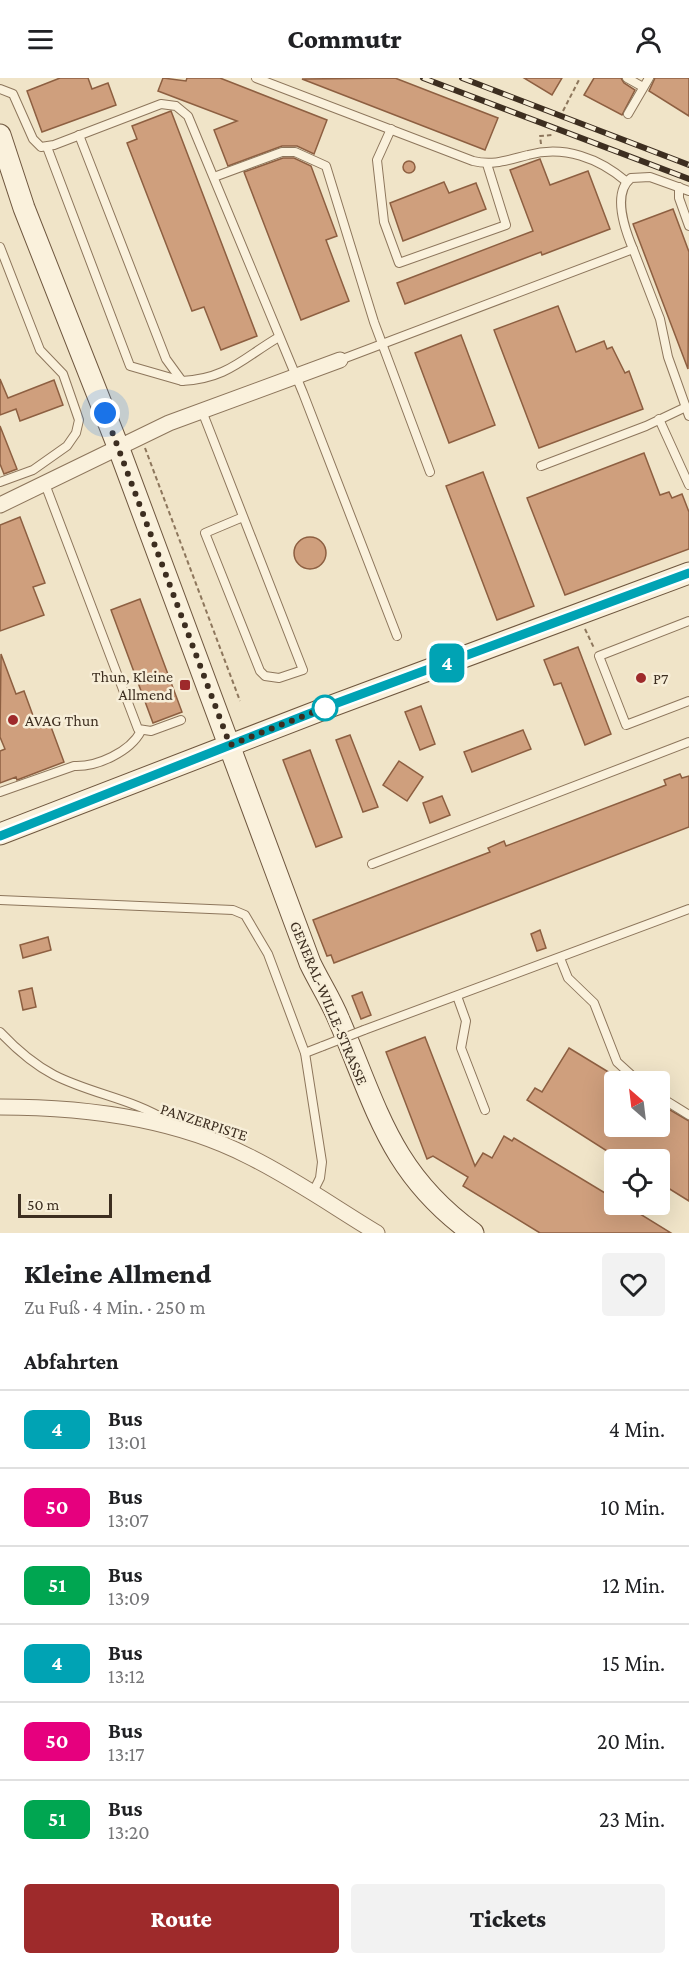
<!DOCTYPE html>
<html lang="de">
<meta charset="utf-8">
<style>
:root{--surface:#fff;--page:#f2f2f2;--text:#202124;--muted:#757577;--line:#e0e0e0;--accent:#9e2a2b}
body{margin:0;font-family:"Crimson Pro",serif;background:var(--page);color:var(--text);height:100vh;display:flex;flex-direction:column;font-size:22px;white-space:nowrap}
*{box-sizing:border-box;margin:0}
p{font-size:20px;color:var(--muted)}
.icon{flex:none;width:33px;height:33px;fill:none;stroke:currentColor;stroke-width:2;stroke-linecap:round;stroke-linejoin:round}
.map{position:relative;height:1155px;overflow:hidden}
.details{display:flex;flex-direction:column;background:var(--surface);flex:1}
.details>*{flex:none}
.badge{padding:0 12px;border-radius:9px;font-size:21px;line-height:39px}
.needle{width:39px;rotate:332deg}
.buttons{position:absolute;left:604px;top:993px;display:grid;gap:12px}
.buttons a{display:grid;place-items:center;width:66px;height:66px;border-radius:6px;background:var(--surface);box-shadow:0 6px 24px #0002;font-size:30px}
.scale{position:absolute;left:18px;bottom:15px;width:94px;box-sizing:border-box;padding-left:6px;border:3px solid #3d2e20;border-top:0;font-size:16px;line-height:21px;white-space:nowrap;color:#3d2e20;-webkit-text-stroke:4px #f7eed8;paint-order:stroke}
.you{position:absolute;width:30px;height:30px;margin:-15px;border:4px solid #fff;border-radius:50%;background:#1a73e8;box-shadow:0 0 0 9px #1a73e833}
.map>.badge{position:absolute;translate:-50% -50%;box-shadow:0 0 0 3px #fff}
h2{padding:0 24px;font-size:22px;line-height:54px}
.round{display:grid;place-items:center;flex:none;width:63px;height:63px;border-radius:6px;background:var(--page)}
.head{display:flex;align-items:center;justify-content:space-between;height:102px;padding:0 24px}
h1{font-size:28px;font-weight:800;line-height:45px}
.button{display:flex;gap:12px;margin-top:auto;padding:12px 24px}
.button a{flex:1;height:69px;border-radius:6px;background:var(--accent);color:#fff;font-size:24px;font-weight:800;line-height:69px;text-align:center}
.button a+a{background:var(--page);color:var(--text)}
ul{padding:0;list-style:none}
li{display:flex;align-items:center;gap:18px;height:78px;padding:0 24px;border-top:2px solid var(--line)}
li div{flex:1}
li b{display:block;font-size:22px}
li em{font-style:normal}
li .badge{min-width:66px;font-weight:700;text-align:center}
header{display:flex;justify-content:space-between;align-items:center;height:78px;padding:0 24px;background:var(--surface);font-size:27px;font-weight:800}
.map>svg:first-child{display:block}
.building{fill:#cf9f7d;stroke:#8d5f41;stroke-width:1.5}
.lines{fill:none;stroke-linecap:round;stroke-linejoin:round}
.lane-casing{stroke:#8d765c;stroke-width:10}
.street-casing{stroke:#8d765c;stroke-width:17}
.secondary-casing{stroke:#6f573f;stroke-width:23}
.path{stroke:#8d765c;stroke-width:2;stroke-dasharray:4.5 3;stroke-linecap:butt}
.lane{stroke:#faf1dc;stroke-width:8}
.street{stroke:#faf1dc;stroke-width:15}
.secondary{stroke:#faf1dc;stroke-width:21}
.rail-casing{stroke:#3d2e20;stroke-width:6}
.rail{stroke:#f7eed8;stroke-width:4;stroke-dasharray:11;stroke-linecap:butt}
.lane-bridge-casing{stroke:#8d765c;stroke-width:10;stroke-linecap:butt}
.lane-bridge{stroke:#faf1dc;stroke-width:8}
.line-casing{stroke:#fff;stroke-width:14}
.line{stroke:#00a3b4;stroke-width:9}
.walk{stroke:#3d2e20;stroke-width:6;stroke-dasharray:0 10.8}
.poi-dot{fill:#9e2a2b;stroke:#f7eed8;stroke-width:2}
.stop-dot{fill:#fff;stroke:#00a3b4;stroke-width:3}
.labels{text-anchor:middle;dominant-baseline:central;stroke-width:5;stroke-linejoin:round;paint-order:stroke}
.poi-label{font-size:16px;fill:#3d2e20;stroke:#f7eed8;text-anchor:start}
.street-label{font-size:16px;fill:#3d2e20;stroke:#f7eed8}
</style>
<header><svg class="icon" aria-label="menu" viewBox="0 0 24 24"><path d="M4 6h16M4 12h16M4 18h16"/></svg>Commutr<svg class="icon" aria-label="person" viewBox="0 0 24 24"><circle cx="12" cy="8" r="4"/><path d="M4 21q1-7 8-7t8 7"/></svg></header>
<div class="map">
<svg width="689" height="1155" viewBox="0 0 689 1155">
<rect width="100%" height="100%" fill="#f0e4c8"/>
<g class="building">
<polygon points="60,0 88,0 92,11 108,5 116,27 42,54 27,13"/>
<polygon points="163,0 186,3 187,0 220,0 327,42 314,76 297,68 282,68 228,88 214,52 237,43 158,13"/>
<polygon points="395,0 498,40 485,72 302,1"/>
<polygon points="524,0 562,0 552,17"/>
<polygon points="594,0 621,0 624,5 635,12 622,37 584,17"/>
<polygon points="655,0 689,0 689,38 649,13"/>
<polygon points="171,33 257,258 221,272 204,229 192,233 127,65 137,61 132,48"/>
<polygon points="283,80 294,80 311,88 337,158 326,162 349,223 301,242 244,94"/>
<polygon points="540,81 550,107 588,93 610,151 542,177 541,174 405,226 397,205 533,153 510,92"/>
<circle cx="409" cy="89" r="6"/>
<polygon points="444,104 449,115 476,105 486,131 403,163 390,125"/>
<polygon points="673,131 689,174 688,291 633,146"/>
<polygon points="558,228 576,274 604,263 607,271 612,269 625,295 629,293 643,331 539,370 494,252"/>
<polygon points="461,257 495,347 449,365 415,275"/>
<polygon points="0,301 8,320 54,302 63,327 20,343 16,331 0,337"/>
<polygon points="0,348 17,391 4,396 0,386"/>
<polygon points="644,375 660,417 669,414 672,420 682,416 689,434 689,471 565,517 527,420"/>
<polygon points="483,394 534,528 497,542 446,408"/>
<polygon points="20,439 45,505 33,509 44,537 0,553 0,447"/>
<circle cx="310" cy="475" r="16"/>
<polygon points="140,521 182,634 153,645 111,532"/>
<polygon points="578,569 611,656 585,667 561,605 554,607 544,582"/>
<polygon points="1,576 16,616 24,613 35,643 47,638 64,684 17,702 16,699 0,705 0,673 5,671 0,659"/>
<polygon points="421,628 435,666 420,672 405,634"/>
<polygon points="523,652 531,671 472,694 464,674"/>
<polygon points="350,657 378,729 363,734 336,662"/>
<polygon points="310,672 342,759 316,769 283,682"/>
<polygon points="399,683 423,699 407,723 383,707"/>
<polygon points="680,696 682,700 689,698 689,749 334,885 331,877 327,878 313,842 490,774 488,770 504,763 506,768 666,707 664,702"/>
<polygon points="442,718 450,737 430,745 423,725"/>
<polygon points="540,852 546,870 537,873 531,856"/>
<polygon points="48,859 51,872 23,880 20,867"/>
<polygon points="32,910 36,929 23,932 19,913"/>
<polygon points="362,914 371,937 361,941 352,918"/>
<polygon points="425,959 475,1088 483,1075 492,1080 504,1058 512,1063 514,1060 615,1121 615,1126 624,1126 671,1155 540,1155 463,1108 468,1099 433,1078 427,1081 386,974"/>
<polygon points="569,970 615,998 615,1048 660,1048 660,1026 689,1043 689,1123 660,1105 660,1082 621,1082 527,1022 535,1010 542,1014"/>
</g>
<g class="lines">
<defs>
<g id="lane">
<path d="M256,0L473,83C493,88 508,82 528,77C564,67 599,80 627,104"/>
<polyline points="627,0 643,9"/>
<polyline points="0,11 13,16 33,61 41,69 54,67 161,26 176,28 188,38 303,315 397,558"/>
<polyline points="628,36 649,0"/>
<polyline points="391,51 377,82 384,144 399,185 506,147 487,86"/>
<path d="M79,57L166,281L182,303C227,301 243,280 279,259"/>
<polyline points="47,69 130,288 182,303"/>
<polyline points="214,99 282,74 295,74 326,88 374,244 430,394"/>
<polyline points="679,109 679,120 689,148"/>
<polyline points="0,169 40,272 63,296 79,342 76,355 67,368 33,392 0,404"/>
<polyline points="633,171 660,241 668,279 689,338"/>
<path d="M340,282L633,171C625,152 612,115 631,100L650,99L689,113"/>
<polyline points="202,333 303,592 279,600 265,598 260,593 205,455 243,439"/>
<polyline points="659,341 689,407"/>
<polyline points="541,388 646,348 686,329"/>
<polyline points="45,406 138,651 151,653 181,642"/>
<polyline points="689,543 599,578 626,647 689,623"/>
<path d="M0,714L74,688C97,689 130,674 141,653"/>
<polyline points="372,786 689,664"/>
<polyline points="0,822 233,832 245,837 268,876 305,975 322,1084 320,1100 312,1116"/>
<polyline points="560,880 568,900 594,925 617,984 639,1004"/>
<polyline points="457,918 466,943 461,970 485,1032"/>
<polyline points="364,952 689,831"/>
<path d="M0,954C16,971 33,986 54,997C91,1016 134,1021 169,1044"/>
<polyline points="305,975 323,968"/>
<polyline points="660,1019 689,1037"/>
</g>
<g id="street">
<polyline points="0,427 169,345 340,282"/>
<path d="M0,1029C82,1029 174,1040 248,1078C293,1100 334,1129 377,1155"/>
</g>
<g id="secondary">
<path d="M0,57L24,130L119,371L310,885C319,904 331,922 339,942C377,1030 390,1095 473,1155"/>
<polyline points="0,756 329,629 689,495"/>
</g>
</defs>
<use href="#lane" class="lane-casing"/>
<use href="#street" class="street-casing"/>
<use href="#secondary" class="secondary-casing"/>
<g class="path">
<polyline points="563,33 580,0"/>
<polyline points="541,66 540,58 552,57"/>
<polyline points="145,370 240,623"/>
<polyline points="585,551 594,570"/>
</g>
<use href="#lane" class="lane"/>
<use href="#street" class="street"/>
<use href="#secondary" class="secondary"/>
<defs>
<g id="rail">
<polyline points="423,0 689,101"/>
<polyline points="462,0 689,87"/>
</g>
</defs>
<use href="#rail" class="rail-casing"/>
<use href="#rail" class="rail"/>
<defs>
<polyline id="lane-bridge" points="323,968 364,952"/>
</defs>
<use href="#lane-bridge" class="lane-bridge-casing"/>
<use href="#lane-bridge" class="lane-bridge"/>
</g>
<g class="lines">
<defs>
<polyline id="line" points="0,758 329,628 689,495"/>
</defs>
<use href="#line" class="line-casing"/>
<use href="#line" class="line"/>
<polyline class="walk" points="105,335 230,667 329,628 325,630"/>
</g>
<g class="poi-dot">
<circle cx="641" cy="600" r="6"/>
<rect x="179" y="601" width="12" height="12" rx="3"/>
<circle cx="13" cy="642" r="6"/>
</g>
<circle class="stop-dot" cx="325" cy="630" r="12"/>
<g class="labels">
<g class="poi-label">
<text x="173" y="598" text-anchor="end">Thun, Kleine<tspan x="173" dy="18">Allmend</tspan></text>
<text x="653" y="600">P7</text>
<text x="25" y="642">AVAG Thun</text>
</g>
<g class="street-label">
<text transform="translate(329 925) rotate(67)">GENERAL-WILLE-STRASSE</text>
<text transform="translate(204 1044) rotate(18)">PANZERPISTE</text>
</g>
</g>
</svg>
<div class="buttons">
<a><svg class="needle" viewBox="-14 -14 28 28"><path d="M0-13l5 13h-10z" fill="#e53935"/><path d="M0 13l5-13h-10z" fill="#757577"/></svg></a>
<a><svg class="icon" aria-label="locate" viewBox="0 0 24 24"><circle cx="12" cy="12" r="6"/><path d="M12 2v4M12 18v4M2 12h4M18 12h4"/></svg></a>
</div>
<div class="scale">50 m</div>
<div class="you" style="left:105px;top:335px"></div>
<b class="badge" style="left:447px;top:585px;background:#00a3b4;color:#fff">4</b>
</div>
<section class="details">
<div class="head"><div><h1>Kleine Allmend</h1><p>Zu Fuß · 4 Min. · 250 m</p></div><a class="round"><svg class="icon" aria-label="heart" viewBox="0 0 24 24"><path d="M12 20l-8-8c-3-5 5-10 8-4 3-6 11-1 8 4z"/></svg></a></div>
<h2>Abfahrten</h2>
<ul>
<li><span class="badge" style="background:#00a3b4;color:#fff">4</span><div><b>Bus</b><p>13:01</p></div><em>4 Min.</em></li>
<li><span class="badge" style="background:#e6007e;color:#fff">50</span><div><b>Bus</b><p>13:07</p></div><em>10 Min.</em></li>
<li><span class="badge" style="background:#00a651;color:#fff">51</span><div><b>Bus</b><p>13:09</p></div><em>12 Min.</em></li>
<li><span class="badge" style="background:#00a3b4;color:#fff">4</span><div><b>Bus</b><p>13:12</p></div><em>15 Min.</em></li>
<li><span class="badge" style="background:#e6007e;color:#fff">50</span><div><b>Bus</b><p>13:17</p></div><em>20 Min.</em></li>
<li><span class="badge" style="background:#00a651;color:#fff">51</span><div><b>Bus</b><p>13:20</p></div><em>23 Min.</em></li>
</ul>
<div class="button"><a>Route</a><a>Tickets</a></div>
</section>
